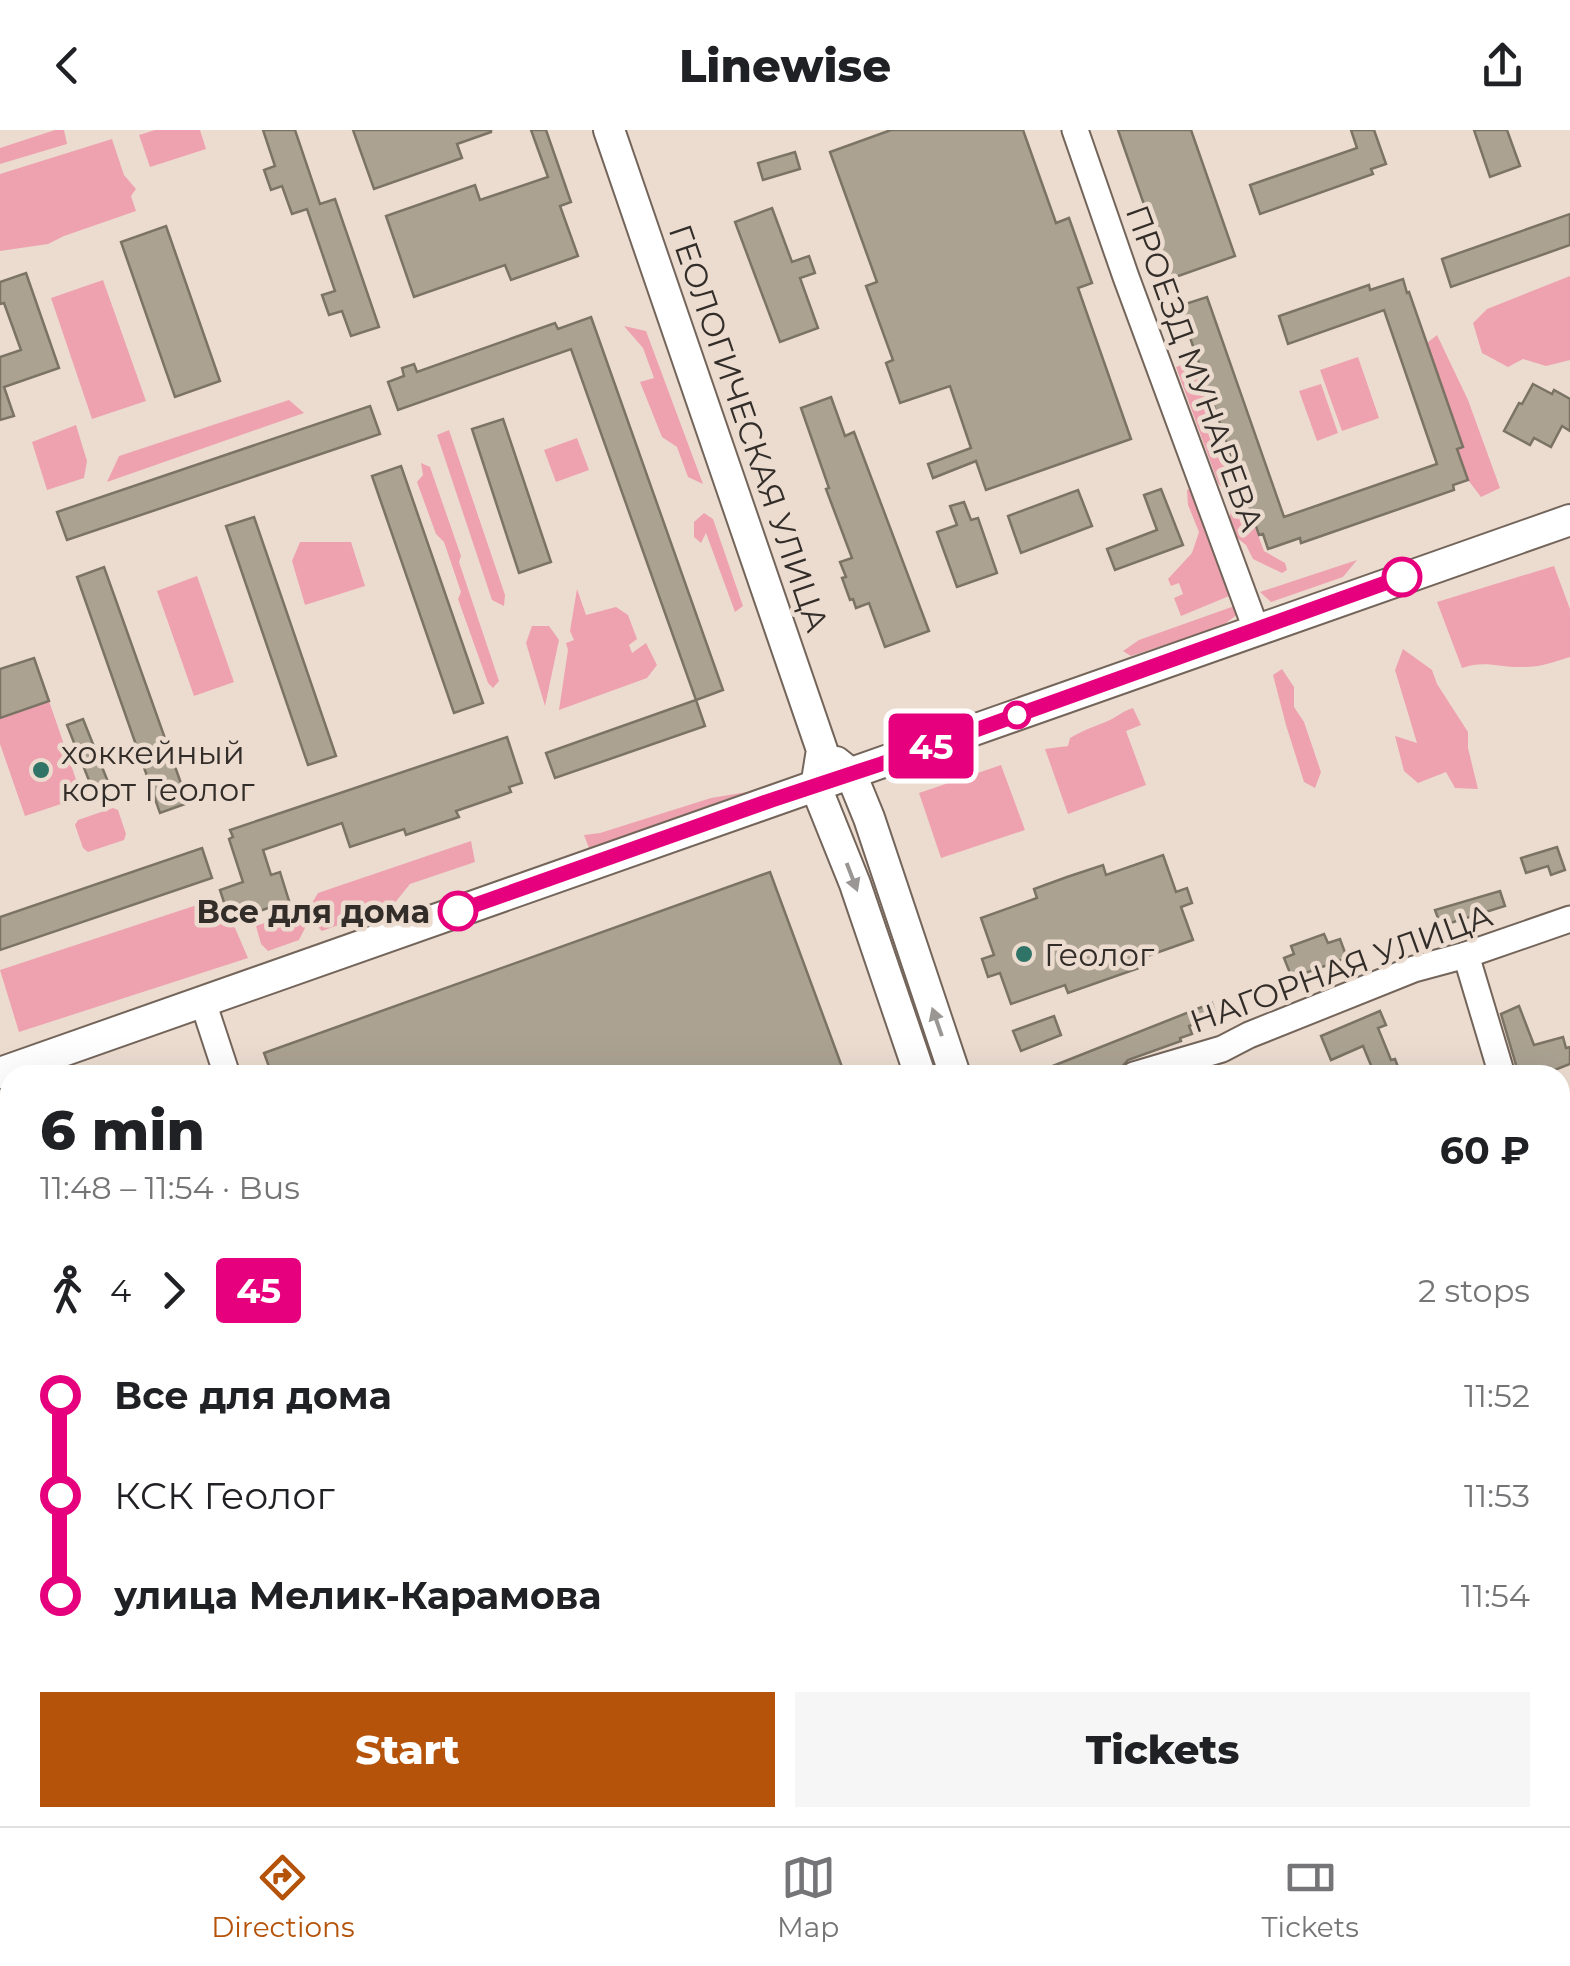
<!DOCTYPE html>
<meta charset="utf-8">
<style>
:root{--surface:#fff;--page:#f6f6f6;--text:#202124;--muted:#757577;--line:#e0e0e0;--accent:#b45309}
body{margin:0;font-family:Montserrat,sans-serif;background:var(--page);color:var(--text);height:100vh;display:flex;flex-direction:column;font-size:38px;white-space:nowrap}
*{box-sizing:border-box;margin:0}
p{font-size:32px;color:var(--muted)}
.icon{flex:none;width:55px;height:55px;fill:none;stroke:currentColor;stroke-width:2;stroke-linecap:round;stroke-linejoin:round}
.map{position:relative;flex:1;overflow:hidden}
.panel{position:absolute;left:0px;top:935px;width:1570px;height:762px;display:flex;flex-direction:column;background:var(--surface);border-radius:30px 30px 0 0;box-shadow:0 10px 40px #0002}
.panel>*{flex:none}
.badge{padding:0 20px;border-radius:8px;font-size:35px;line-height:65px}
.map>.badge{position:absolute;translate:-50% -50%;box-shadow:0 0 0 5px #fff}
.legs{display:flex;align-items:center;gap:15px;height:110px;padding:0 40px;font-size:32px}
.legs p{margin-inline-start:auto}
.overview{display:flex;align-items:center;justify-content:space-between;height:170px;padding:0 40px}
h1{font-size:55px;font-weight:800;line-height:75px}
.cta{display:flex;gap:20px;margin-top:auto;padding:20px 40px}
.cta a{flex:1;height:115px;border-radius:0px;background:var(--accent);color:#fff;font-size:40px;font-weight:800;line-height:115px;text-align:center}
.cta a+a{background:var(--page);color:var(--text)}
ul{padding:0 40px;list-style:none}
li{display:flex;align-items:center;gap:35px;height:100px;font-size:38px}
li i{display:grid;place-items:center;width:15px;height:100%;margin:0 12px;background:currentColor}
li i::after{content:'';width:25px;height:25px;margin:-12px;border:8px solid;border-radius:50%;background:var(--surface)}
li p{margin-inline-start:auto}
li:first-child i{background:linear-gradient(#0000 50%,currentColor 0)}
li:last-child i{background:linear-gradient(currentColor 50%,#0000 0)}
header{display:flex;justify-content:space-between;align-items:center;height:130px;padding:0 40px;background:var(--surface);font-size:45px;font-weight:800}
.dock{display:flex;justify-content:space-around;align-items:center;height:140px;border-top:2px solid var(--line);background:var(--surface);font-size:28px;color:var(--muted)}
.dock a{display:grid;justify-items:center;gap:5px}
.dock .active{color:var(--accent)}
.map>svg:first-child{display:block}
.green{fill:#eea2af}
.building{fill:#aba292;stroke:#7b7364;stroke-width:2.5}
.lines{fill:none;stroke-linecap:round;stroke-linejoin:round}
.minor-casing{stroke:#74655b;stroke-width:29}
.major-casing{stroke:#74655b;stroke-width:34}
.minor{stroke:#fff;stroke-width:25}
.major{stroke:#fff;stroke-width:30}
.oneway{fill:#999694}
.line-1-casing{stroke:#fff;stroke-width:22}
.line-1{stroke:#e6007e;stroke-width:15}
.stop-1-dot{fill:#fff;stroke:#e6007e;stroke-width:5}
.poi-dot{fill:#307467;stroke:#ecdcd0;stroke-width:4}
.labels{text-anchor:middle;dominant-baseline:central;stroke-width:9;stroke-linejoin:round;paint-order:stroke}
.street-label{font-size:32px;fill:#332d29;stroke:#ecdcd0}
.poi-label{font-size:32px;fill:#332d29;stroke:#ecdcd0;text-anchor:start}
.stop-label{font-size:32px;font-weight:bold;fill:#332d29;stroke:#ecdcd0;text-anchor:end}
</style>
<header><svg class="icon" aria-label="back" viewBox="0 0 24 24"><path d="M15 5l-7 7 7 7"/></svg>Linewise<svg class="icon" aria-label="share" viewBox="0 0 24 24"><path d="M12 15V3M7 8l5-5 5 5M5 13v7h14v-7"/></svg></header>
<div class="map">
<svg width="1570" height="1696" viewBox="0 0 1570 1696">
<rect width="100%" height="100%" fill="#ecdcd0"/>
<g class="green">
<polygon points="55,0 64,0 67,14 0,34 0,18"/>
<polygon points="155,0 200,0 206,19 150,37 139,5"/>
<polygon points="112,9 124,45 136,59 131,66 136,81 64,106 48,114 0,121 0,44"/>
<polygon points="1570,146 1570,230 1546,236 1523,229 1508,237 1482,223 1473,193 1487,179"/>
<polygon points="103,150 146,271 92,289 51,168"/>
<polygon points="624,196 646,201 703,354 688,347 677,317 662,307 640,252 654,248 643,218"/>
<polygon points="1437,205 1468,270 1500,358 1481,367 1468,350 1457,319 1463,316 1427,213"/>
<polygon points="1358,227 1379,288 1342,301 1320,240"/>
<polygon points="1192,231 1264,421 1285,433 1287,440 1282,443 1253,429 1246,415 1236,407 1230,387 1232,370 1218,353 1176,237"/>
<polygon points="1321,254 1338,303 1317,311 1299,261"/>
<polygon points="289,270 304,283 107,352 119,326"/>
<polygon points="76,295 87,331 84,348 47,360 32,312"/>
<polygon points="449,300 505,465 504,476 492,470 437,305"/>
<polygon points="577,308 589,340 556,352 544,320"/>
<polygon points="421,333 430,337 461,426 459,432 499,551 493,558 488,553 458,469 461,462 444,412 436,404 417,352 423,345"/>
<polygon points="1194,357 1234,464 1181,486 1174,468 1183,464 1179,453 1171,456 1168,449 1192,423 1199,402 1188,375 1187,360"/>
<polygon points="704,383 713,389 743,476 735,482 706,403 701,413 694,407 694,392"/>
<polygon points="300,412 351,412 365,456 305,475 292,431"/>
<polygon points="1357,430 1343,447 1271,472 1260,462"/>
<path d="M1554,436L1570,479V527C1554,532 1538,538 1520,537C1498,537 1484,530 1462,538L1437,472Z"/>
<polygon points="197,446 234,552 194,566 157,461"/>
<polygon points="577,459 586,485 616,477 628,485 637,509 629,515 632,523 646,513 657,535 647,548 559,580 568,520 566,513 574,510 570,501"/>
<polygon points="1240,474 1238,484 1222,496 1131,526 1123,521 1139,510"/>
<polygon points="532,496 549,496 559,510 545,576 526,513"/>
<polygon points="1403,519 1432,540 1437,554 1468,602 1468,618 1478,659 1455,658 1446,642 1418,653 1404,641 1395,606 1417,613 1395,540"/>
<polygon points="1282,539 1294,557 1294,577 1304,592 1321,642 1315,658 1304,652 1286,595 1273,545"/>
<polygon points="49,571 82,667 25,686 0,614 0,588"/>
<path d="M1133,578L1141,595L1126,601L1146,655L1068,684L1045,619L1068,616L1070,608C1085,599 1094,597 1110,590C1118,586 1123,581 1133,578Z"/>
<polygon points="1001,635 1025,700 941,728 919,663"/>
<polygon points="747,662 589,718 584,705 600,703 711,668"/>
<polygon points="113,678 118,680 126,704 124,710 88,722 83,718 75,695 78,690"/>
<polygon points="471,711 475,732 410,754 393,775 322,801 313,792 309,778 318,763"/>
<polygon points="203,773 235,798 248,828 19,902 0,840"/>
<polygon points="300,780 306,796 299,810 268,821 261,814 256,796"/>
<polygon points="0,1377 10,1378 10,1688 386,1688 389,1696 0,1696"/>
<polygon points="880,1688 1086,1688 1089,1696 879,1696"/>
</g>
<g class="building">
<polygon points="263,0 295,0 320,74 335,69 379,197 351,206 342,181 329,185 322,165 335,161 307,79 292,84 282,56 271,60 264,40 275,36"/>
<polygon points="353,0 491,0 491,2 457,14 462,28 374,59"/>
<polygon points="531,0 546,0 571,72 560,76 578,126 511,150 505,135 414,167 386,86 475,55 480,70 548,47"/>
<polygon points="891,0 1023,0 1056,93 1069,88 1092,153 1078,158 1131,309 986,360 976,331 933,348 928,334 971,318 950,256 900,273 886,233 893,230 866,156 877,152 830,22"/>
<polygon points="1118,0 1191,0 1235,126 1170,149"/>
<polygon points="1351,0 1374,0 1386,34 1371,39 1373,44 1260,84 1250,55 1357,18"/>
<polygon points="1474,0 1507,0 1520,36 1490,47"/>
<polygon points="795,22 800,39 763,50 758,33"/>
<polygon points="772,78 792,132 809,126 815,143 800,148 818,198 780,212 735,92"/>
<polygon points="1570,84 1570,115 1451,157 1442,129"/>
<polygon points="166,96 220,251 175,267 121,112"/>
<polygon points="26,143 59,238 4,257 14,286 0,290 0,227 21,220 4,173 0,174 0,152"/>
<polygon points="1403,149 1407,163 1409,162 1463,317 1457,319 1468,350 1453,355 1454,360 1301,413 1300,408 1268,419 1263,404 1259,405 1179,176 1207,167 1284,387 1437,334 1384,180 1288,214 1279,186 1369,155 1370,160"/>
<polygon points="591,187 723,560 696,570 705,596 555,648 546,623 696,570 571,219 398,280 388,252 404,246 402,238 414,234 417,242 555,193 558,199"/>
<polygon points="1533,254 1552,264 1554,260 1570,269 1570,301 1562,296 1551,317 1534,308 1530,315 1504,301 1519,273 1522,274"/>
<polygon points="831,267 845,306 854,302 929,501 885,517 869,473 856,478 853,469 850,470 842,448 846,447 840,432 852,428 826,359 829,358 801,278"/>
<polygon points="370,276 380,304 67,410 57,382"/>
<polygon points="503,289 551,432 519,443 472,299"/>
<polygon points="401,336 483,573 454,583 372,346"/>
<polygon points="1161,359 1183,415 1115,440 1107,419 1157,400 1144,365"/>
<polygon points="1078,360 1092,396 1021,423 1008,386"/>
<polygon points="964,372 971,390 978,388 997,443 957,457 937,402 957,395 950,376"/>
<polygon points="254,387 336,626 308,635 226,396"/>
<polygon points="104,437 188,673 160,683 77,447"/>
<polygon points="34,528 49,571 0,588 0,539"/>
<polygon points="83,589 110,657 94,663 67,595"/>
<polygon points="507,607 522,653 509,657 511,662 456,681 459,687 406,705 404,699 350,717 342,693 263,720 271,745 280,742 289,771 230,791 220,760 243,752 229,709 233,707 230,700"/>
<polygon points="1557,717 1565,740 1551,745 1548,736 1526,743 1521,728"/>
<polygon points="202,718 212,748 0,820 0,787"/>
<polygon points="1163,725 1176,762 1187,758 1192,773 1181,777 1193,810 1136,830 1139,838 1068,863 1065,855 1011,874 1000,843 988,847 982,829 994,825 981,788 1037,768 1034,759 1067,747 1103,735 1106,745"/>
<polygon points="770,742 845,945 272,945 264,923"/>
<polygon points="1500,761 1505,776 1441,796 1435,780"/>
<polygon points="1324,804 1328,813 1340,809 1347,828 1292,848 1284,828 1294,824 1291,816"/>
<polygon points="1212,873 1216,886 1189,896 1192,904 1180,908 1181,911 1128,930 1118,941 1107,945 1030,945"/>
<polygon points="1519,876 1534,915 1563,907 1566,918 1570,917 1570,934 1542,945 1519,945 1501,884"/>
<polygon points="1380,881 1386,895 1378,898 1391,930 1395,929 1401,945 1375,945 1363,916 1331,930 1321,906"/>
<polygon points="1054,886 1061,905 1021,921 1013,901"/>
</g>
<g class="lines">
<defs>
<g id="minor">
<polyline points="1075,0 1126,147 1256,499"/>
<polyline points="1466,825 1502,945"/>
<polyline points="203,872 227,945"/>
<polyline points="1134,945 1222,919 1249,905 1414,839 1466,825 1570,789"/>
<polyline points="1560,1035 1570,1032"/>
<polyline points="1560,1182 1570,1184"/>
</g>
<g id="major">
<polyline points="609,0 822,620 816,657"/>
<polyline points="836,632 851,644 869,688 955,945"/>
<polyline points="816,657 855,754 920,945"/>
<polyline points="0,943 1570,390"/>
<polyline points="1560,1640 1570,1635"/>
<polyline points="1560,1674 1570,1668"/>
<polyline points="1170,1688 1173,1696"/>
<polyline points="1211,1688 1214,1696"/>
<polyline points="1464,1696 1479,1688"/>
<polyline points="1523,1696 1537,1688"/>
</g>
</defs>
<use href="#minor" class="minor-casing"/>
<use href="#major" class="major-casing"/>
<use href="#minor" class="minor"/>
<use href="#major" class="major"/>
</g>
<defs><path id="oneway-solid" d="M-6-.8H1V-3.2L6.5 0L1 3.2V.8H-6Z" transform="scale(2.5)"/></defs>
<g class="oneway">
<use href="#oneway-solid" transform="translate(852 747) rotate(69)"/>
<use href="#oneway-solid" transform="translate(937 892) rotate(-109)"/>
</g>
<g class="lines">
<defs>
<polyline id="line-1" points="458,781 772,670 881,634 1402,447"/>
</defs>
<use href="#line-1" class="line-1-casing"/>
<use href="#line-1" class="line-1"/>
</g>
<g class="stop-1-dot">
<circle cx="1402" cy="447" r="18"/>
<circle cx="1017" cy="585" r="12"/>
<circle cx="458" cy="781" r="18"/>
</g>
<g class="poi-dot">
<circle cx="41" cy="640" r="10"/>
<circle cx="1024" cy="824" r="10"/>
</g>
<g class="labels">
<g class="street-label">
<text transform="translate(1195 238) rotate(70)">ПРОЕЗД МУНАРЕВА</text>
<text transform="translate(749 298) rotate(71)">ГЕОЛОГИЧЕСКАЯ УЛИЦА</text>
<text transform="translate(1341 838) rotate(-20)">НАГОРНАЯ УЛИЦА</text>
</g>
<g class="poi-label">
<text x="61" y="622">хоккейный<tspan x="61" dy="37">корт Геолог</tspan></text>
<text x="1044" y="824">Геолог</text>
</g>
<g class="stop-label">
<text x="430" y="781">Все для дома</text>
</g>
</g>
</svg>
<b class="badge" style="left:931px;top:616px;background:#e6007e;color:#fff">45</b>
<section class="panel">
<div class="overview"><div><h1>6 min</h1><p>11:48 – 11:54 · Bus</p></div><b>60 ₽</b></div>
<div class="legs"><svg class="icon" aria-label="walk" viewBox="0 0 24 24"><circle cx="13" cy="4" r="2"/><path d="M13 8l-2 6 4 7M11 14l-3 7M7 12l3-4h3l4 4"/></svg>4<svg class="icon" aria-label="forward" viewBox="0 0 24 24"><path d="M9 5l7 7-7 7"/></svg><b class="badge" style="background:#e6007e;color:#fff">45</b><p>2 stops</p></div>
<ul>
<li><i style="color:#e6007e"></i><b>Все для дома</b><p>11:52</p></li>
<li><i style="color:#e6007e"></i><span>КСК Геолог</span><p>11:53</p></li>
<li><i style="color:#e6007e"></i><b>улица Мелик-Карамова</b><p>11:54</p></li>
</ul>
<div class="cta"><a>Start</a><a>Tickets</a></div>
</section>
</div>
<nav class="dock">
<a class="active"><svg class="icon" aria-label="directions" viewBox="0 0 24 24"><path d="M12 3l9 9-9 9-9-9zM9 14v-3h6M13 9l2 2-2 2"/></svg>Directions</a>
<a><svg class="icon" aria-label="map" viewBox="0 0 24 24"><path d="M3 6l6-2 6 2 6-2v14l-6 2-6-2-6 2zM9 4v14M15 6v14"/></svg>Map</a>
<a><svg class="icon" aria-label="tickets" viewBox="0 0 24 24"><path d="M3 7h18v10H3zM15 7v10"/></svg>Tickets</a>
</nav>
